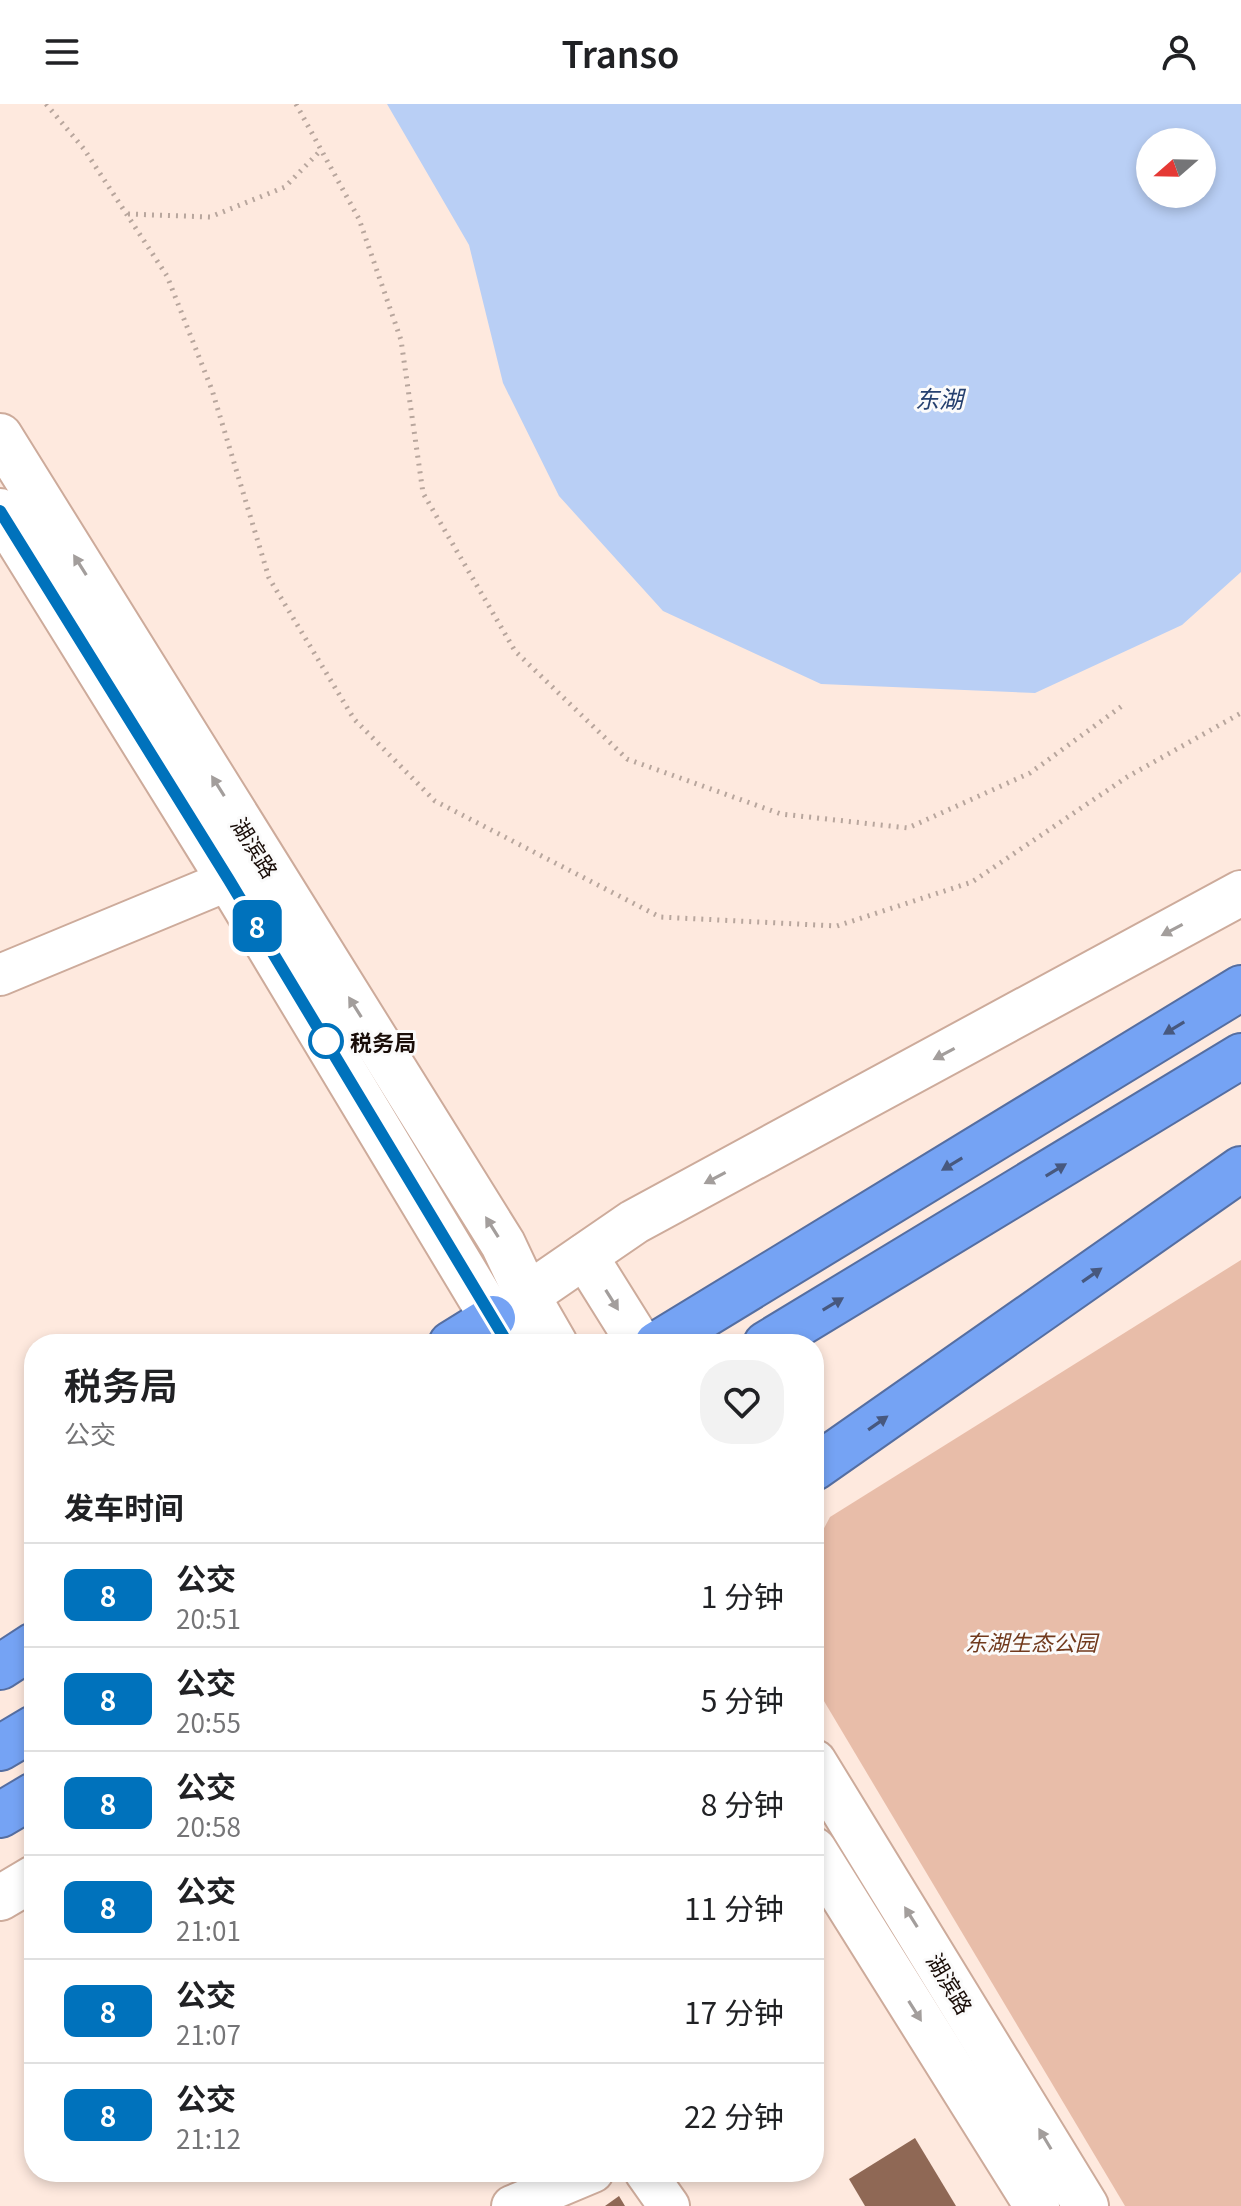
<!DOCTYPE html>
<html lang="zh">
<meta charset="utf-8">
<style>
:root{--surface:#fff;--page:#f2f2f2;--text:#202124;--muted:#757577;--line:#e0e0e0}
body{margin:0;font-family:Georgia,"Noto Sans SC",serif;background:var(--page);color:var(--text);height:100vh;display:flex;flex-direction:column;font-size:30px;white-space:nowrap}
*{box-sizing:border-box;margin:0}
p{font-size:26px;color:var(--muted)}
.icon{flex:none;width:44px;height:44px;fill:none;stroke:currentColor;stroke-width:2;stroke-linecap:round;stroke-linejoin:round}
.map{position:relative;flex:1;overflow:hidden}
.drawer{position:absolute;left:24px;top:1230px;width:800px;height:848px;display:flex;flex-direction:column;background:var(--surface);border-radius:32px;box-shadow:0 4px 12px #0003}
.drawer>*{flex:none}
.badge{padding:0 16px;border-radius:12px;font-size:28px;line-height:52px}
.needle{width:52px;rotate:250deg}
.tools{position:absolute;left:1136px;top:24px;display:grid;gap:16px}
.tools a{display:grid;place-items:center;width:80px;height:80px;border-radius:50%;background:var(--surface);box-shadow:0 4px 12px #0003;font-size:40px}
.map>.badge{position:absolute;translate:-50% -50%;box-shadow:0 0 0 4px #fff}
h2{padding:0 40px;font-size:30px;line-height:72px}
.round{display:grid;place-items:center;flex:none;width:84px;height:84px;border-radius:32px;background:var(--page)}
.headline{display:flex;align-items:center;justify-content:space-between;height:136px;padding:0 40px}
h1{font-size:38px;font-weight:600;line-height:60px}
ul{padding:0;list-style:none}
li{display:flex;align-items:center;gap:24px;height:104px;padding:0 40px;border-top:2px solid var(--line)}
li div{flex:1}
li b{display:block;font-size:30px}
li em{font-style:normal}
li .badge{min-width:88px;font-weight:700;text-align:center}
header{display:flex;justify-content:space-between;align-items:center;height:104px;padding:0 40px;background:var(--surface);font-size:36px;font-weight:600}
.map>svg:first-child{display:block}
.green{fill:#e8bda9}
.water{fill:#b9cff5;fill-rule:evenodd}
.building{fill:#8f6855}
.lines{fill:none;stroke-linecap:round;stroke-linejoin:round}
.street-casing{stroke:#cdab9b;stroke-width:44}
.secondary-casing{stroke:#cdab9b;stroke-width:48}
.highway-casing{stroke:#556ea1;stroke-width:48}
.path{stroke:#b8a69d;stroke-width:5;stroke-dasharray:2 6;stroke-linecap:butt}
.street{stroke:#fff;stroke-width:40}
.secondary{stroke:#fff;stroke-width:44}
.highway{stroke:#75a3f4;stroke-width:44}
.oneway{fill:#a39e9c}
.oneway2{fill:#47587e}
.line-casing{stroke:#fff;stroke-width:18}
.line{stroke:#0072bc;stroke-width:12}
.stop-dot{fill:#fff;stroke:#0072bc;stroke-width:4}
.labels{text-anchor:middle;dominant-baseline:central;stroke-width:6;stroke-linejoin:round;paint-order:stroke}
.street-label{font-size:22px;fill:#190d08;stroke:#fbfbfb}
.stop-label{font-size:22px;font-weight:bold;fill:#190d08;stroke:#fbfbfb;text-anchor:start}
.park-label{font-size:22px;font-style:italic;fill:#713a1d;stroke:#fbfbfb}
.water-label{font-size:24px;font-style:italic;fill:#25406f;stroke:#fbfbfb}
</style>
<header><svg class="icon" aria-label="menu" viewBox="0 0 24 24"><path d="M4 6h16M4 12h16M4 18h16"/></svg>Transo<svg class="icon" aria-label="person" viewBox="0 0 24 24"><circle cx="12" cy="8" r="4"/><path d="M4 21q1-7 8-7t8 7"/></svg></header>
<div class="map">
<svg width="1241" height="2102" viewBox="0 0 1241 2102">
<rect width="100%" height="100%" fill="#fee9de"/>
<polygon class="green" points="1241,1156 1241,2102 1125,2102 815,1582 814,1443 830,1413"/>
<path class="water" d="M387,0H1241V468L1182,521L1035,589L821,580L663,507L559,392L503,279L469,141ZM1150,38H1202V90H1150Z"/>
<g class="building">
<polygon points="814,1942 823,1973 821,1984 814,1998"/>
<polygon points="915,2034 956,2102 865,2102 849,2075"/>
<polygon points="619,2092 625,2102 605,2102"/>
</g>
<g class="lines">
<defs>
<g id="street">
<polyline points="0,871 229,776"/>
<polyline points="645,2068 669,2102"/>
<polyline points="512,2102 593,2068"/>
</g>
<g id="secondary">
<polyline points="0,332 503,1140 528,1193 555,1240"/>
<polyline points="0,407 229,776 508,1240"/>
<polyline points="585,1152 640,1240"/>
<polyline points="503,1208 634,1118 1241,789"/>
<polyline points="814,1658 1086,2102"/>
<polyline points="814,1746 1037,2102"/>
<polyline points="0,1794 34,1774"/>
</g>
<g id="highway">
<polyline points="451,1240 493,1214"/>
<polyline points="657,1240 1241,884"/>
<polyline points="766,1240 1241,952"/>
<polyline points="814,1364 1241,1065"/>
<polyline points="0,1563 34,1541"/>
<polyline points="0,1644 34,1624"/>
<polyline points="0,1711 34,1691"/>
</g>
</defs>
<use href="#street" class="street-casing"/>
<use href="#secondary" class="secondary-casing"/>
<use href="#highway" class="highway-casing"/>
<g class="path">
<polyline points="46,0 84,45 167,172 212,286 269,474 354,615 435,697 660,813 837,822 972,778 1127,673 1241,609"/>
<polyline points="296,0 359,115 401,236 423,389 515,547 627,655 781,710 908,724 1030,669 1122,602"/>
<polyline points="128,110 210,113 285,83 321,46"/>
</g>
<use href="#street" class="street"/>
<use href="#secondary" class="secondary"/>
<use href="#highway" class="highway"/>
</g>
<defs><path id="oneway-solid" d="M-6-.8H1V-3.2L6.5 0L1 3.2V.8H-6Z" transform="scale(2)"/></defs>
<g class="oneway">
<use href="#oneway-solid" transform="translate(80 461) rotate(-122)"/>
<use href="#oneway-solid" transform="translate(218 682) rotate(-122)"/>
<use href="#oneway-solid" transform="translate(1172 826) rotate(152)"/>
<use href="#oneway-solid" transform="translate(355 903) rotate(-122)"/>
<use href="#oneway-solid" transform="translate(944 950) rotate(152)"/>
<use href="#oneway-solid" transform="translate(715 1074) rotate(152)"/>
<use href="#oneway-solid" transform="translate(492 1123) rotate(-122)"/>
<use href="#oneway-solid" transform="translate(612 1196) rotate(58)"/>
<use href="#oneway-solid" transform="translate(911 1813) rotate(-122)"/>
<use href="#oneway-solid" transform="translate(915 1907) rotate(58)"/>
<use href="#oneway-solid" transform="translate(1045 2035) rotate(-121)"/>
</g>
<g class="oneway2">
<use href="#oneway-solid" transform="translate(1174 924) rotate(149)"/>
<use href="#oneway-solid" transform="translate(952 1060) rotate(149)"/>
<use href="#oneway-solid" transform="translate(1056 1066) rotate(-31)"/>
<use href="#oneway-solid" transform="translate(1092 1171) rotate(-35)"/>
<use href="#oneway-solid" transform="translate(833 1200) rotate(-31)"/>
<use href="#oneway-solid" transform="translate(878 1319) rotate(-35)"/>
</g>
<g class="lines">
<defs>
<polyline id="line" points="0,407 229,776 508,1240"/>
</defs>
<use href="#line" class="line-casing"/>
<use href="#line" class="line"/>
</g>
<circle class="stop-dot" cx="326" cy="937" r="16"/>
<g class="labels">
<g class="street-label">
<text transform="translate(256 743) rotate(58)">湖滨路</text>
<text transform="translate(951 1879) rotate(59)">湖滨路</text>
</g>
<g class="stop-label">
<text x="350" y="937">税务局</text>
</g>
<g class="park-label">
<text x="1031" y="1537">东湖生态公园</text>
</g>
<g class="water-label">
<text x="939" y="293">东湖</text>
</g>
</g>
</svg>
<div class="tools">
<a><svg class="needle" viewBox="-14 -14 28 28"><path d="M0-13l5 13h-10z" fill="#e53935"/><path d="M0 13l5-13h-10z" fill="#757577"/></svg></a>
</div>
<b class="badge" style="left:257px;top:822px;background:#0072bc;color:#fff">8</b>
<section class="drawer">
<div class="headline"><div><h1>税务局</h1><p>公交</p></div><a class="round"><svg class="icon" aria-label="heart" viewBox="0 0 24 24"><path d="M12 20l-8-8c-3-5 5-10 8-4 3-6 11-1 8 4z"/></svg></a></div>
<h2>发车时间</h2>
<ul>
<li><span class="badge" style="background:#0072bc;color:#fff">8</span><div><b>公交</b><p>20:51</p></div><em>1 分钟</em></li>
<li><span class="badge" style="background:#0072bc;color:#fff">8</span><div><b>公交</b><p>20:55</p></div><em>5 分钟</em></li>
<li><span class="badge" style="background:#0072bc;color:#fff">8</span><div><b>公交</b><p>20:58</p></div><em>8 分钟</em></li>
<li><span class="badge" style="background:#0072bc;color:#fff">8</span><div><b>公交</b><p>21:01</p></div><em>11 分钟</em></li>
<li><span class="badge" style="background:#0072bc;color:#fff">8</span><div><b>公交</b><p>21:07</p></div><em>17 分钟</em></li>
<li><span class="badge" style="background:#0072bc;color:#fff">8</span><div><b>公交</b><p>21:12</p></div><em>22 分钟</em></li>
</ul>
</section>
</div>
